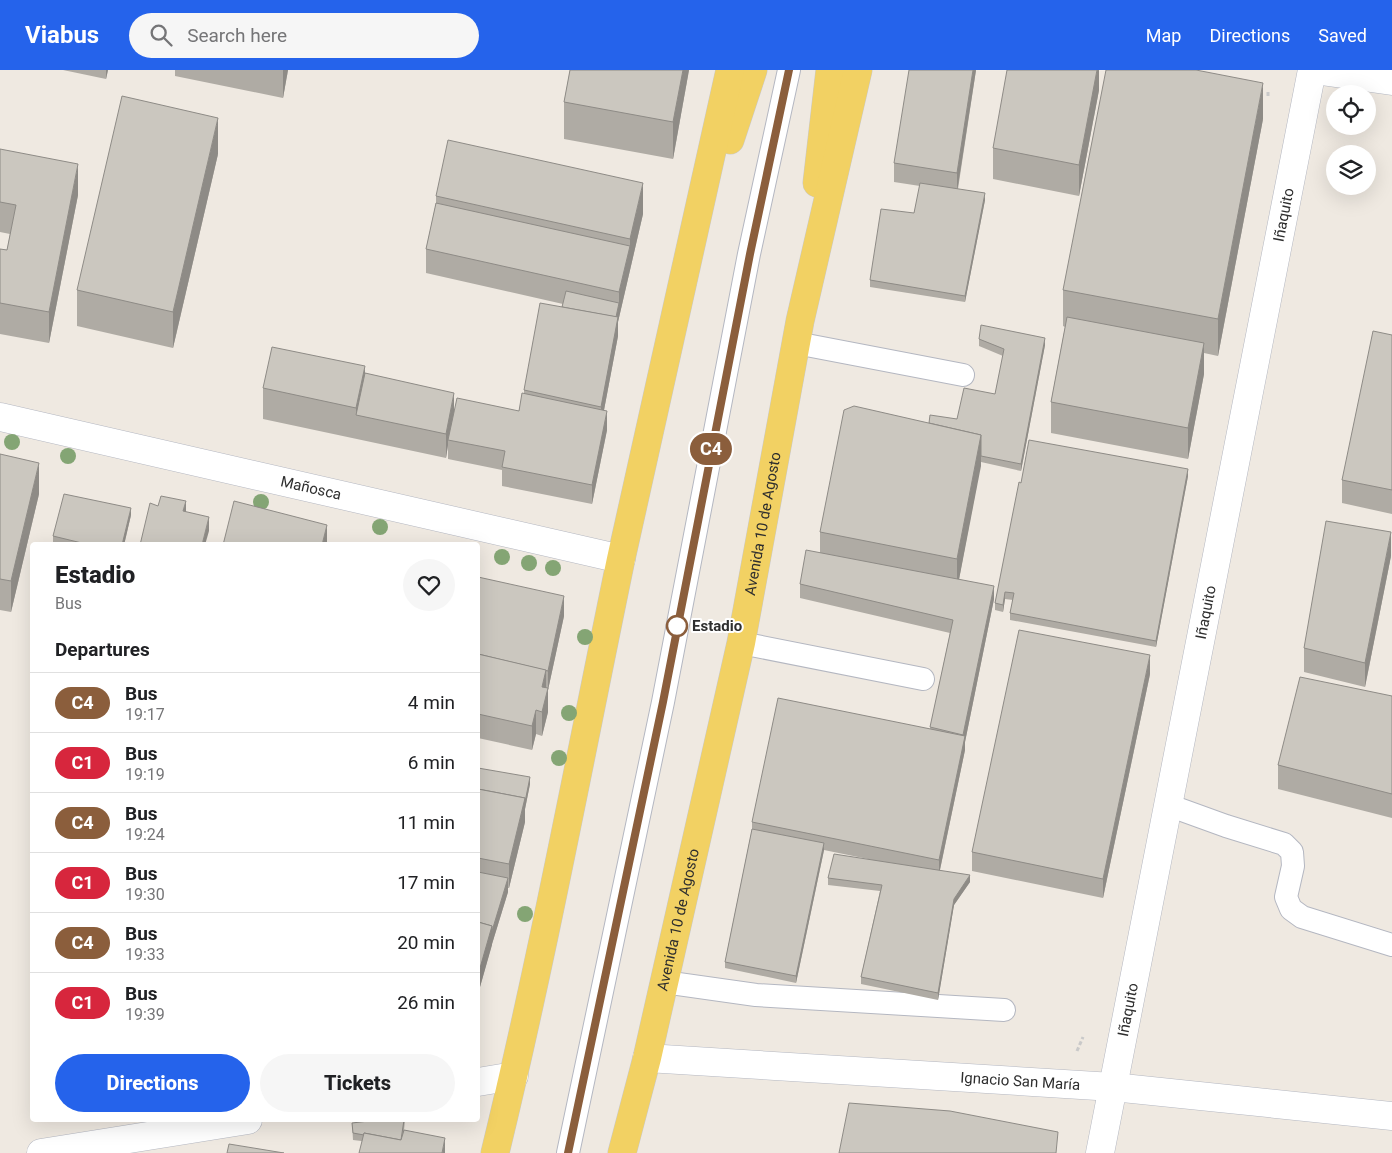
<!DOCTYPE html>
<meta charset="utf-8">
<style>
:root{--surface:#fff;--page:#f6f6f6;--text:#202124;--muted:#757577;--line:#e0e0e0;--accent:#2563eb}
body{margin:0;font-family:Roboto,sans-serif;background:var(--page);color:var(--text);height:100vh;display:flex;flex-direction:column;font-size:19px;white-space:nowrap}
*{box-sizing:border-box;margin:0}
p{font-size:16px;color:var(--muted)}
.icon{flex:none;width:28px;height:28px;fill:none;stroke:currentColor;stroke-width:2;stroke-linecap:round;stroke-linejoin:round}
.map{position:relative;flex:1;overflow:hidden}
.panel{position:absolute;left:30px;top:472px;width:450px;height:580px;display:flex;flex-direction:column;background:var(--surface);border-radius:5px;box-shadow:0 5px 20px #0002}
.panel>*{flex:none}
.badge{padding:0 10px;border-radius:16px;font-size:18px;line-height:32px}
.tools{position:absolute;left:1326px;top:15px;display:grid;gap:10px}
.tools a{display:grid;place-items:center;width:50px;height:50px;border-radius:50%;background:var(--surface);box-shadow:0 5px 20px #0002;font-size:25px}
.map>.badge{position:absolute;translate:-50% -50%;box-shadow:0 0 0 2px #fff}
h2{padding:0 25px;font-size:19px;line-height:45px}
.round{display:grid;place-items:center;flex:none;width:52px;height:52px;border-radius:26px;background:var(--page)}
.head{display:flex;align-items:center;justify-content:space-between;height:85px;padding:0 25px}
h1{font-size:24px;font-weight:800;line-height:38px}
.action{display:flex;gap:10px;margin-top:auto;padding:10px 25px}
.action a{flex:1;height:58px;border-radius:30px;background:var(--accent);color:#fff;font-size:20px;font-weight:800;line-height:58px;text-align:center}
.action a+a{background:var(--page);color:var(--text)}
ul{padding:0;list-style:none}
li{display:flex;align-items:center;gap:15px;height:60px;padding:0 25px;border-top:1px solid var(--line)}
li div{flex:1}
li b{display:block;font-size:19px}
li em{font-style:normal}
li .badge{min-width:55px;font-weight:700;text-align:center}
header{display:flex;align-items:center;gap:30px;box-sizing:border-box;height:70px;padding:0 25px;background:var(--accent);color:#fff}
header strong{font-size:24px}
nav{display:flex;gap:28px;margin-inline-start:auto;font-size:18px}
.search{width:350px;height:45px;background:var(--page);display:flex;align-items:center;gap:12px;box-sizing:border-box;padding:0 18px;border-radius:28px;color:var(--muted);font-size:19px}
.map>svg:first-child{display:block}
.lines{fill:none;stroke-linecap:round;stroke-linejoin:round}
.lane-casing{stroke:#b4b7c1;stroke-width:24}
.street-casing{stroke:#b4b7c1;stroke-width:29}
.secondary-casing{stroke:#b4b7c1;stroke-width:29}
.primary-casing{stroke:#c9c9c9;stroke-width:29}
.path{stroke:#c9c9c9;stroke-width:3;stroke-dasharray:4 2.5;stroke-linecap:butt}
.lane{stroke:#fff;stroke-width:22}
.street{stroke:#fff;stroke-width:28}
.secondary{stroke:#fff;stroke-width:28}
.primary{stroke:#f2d163;stroke-width:28}
.tree{fill:#84a574}
.wall{fill:#afaba4}
.shaded-wall{fill:#8e8b86}
.building{fill:#cbc7bf;stroke:#8e8b86}
.line-casing{stroke:#fff;stroke-width:11}
.line{stroke:#8b5e3c;stroke-width:8}
.stop-dot{fill:#fff;stroke:#8b5e3c;stroke-width:2.5}
.labels{text-anchor:middle;dominant-baseline:central;stroke-width:4;stroke-linejoin:round;paint-order:stroke}
.street-label{font-size:15px;fill:#2e2e2e;stroke:#fff}
.stop-label{font-size:15px;font-weight:bold;fill:#2e2e2e;stroke:#fff;text-anchor:start}
</style>
<header>
<strong>Viabus</strong>
<div class="search"><svg class="icon" aria-label="search" viewBox="0 0 24 24"><circle cx="10" cy="10" r="6"/><path d="M15 15l6 6"/></svg>Search here</div>
<nav><a>Map</a><a>Directions</a><a>Saved</a></nav>
</header>
<div class="map">
<svg width="1392" height="1083" viewBox="0 0 1392 1083">
<rect width="100%" height="100%" fill="#efe9e1"/>
<g class="lines">
<defs>
<g id="lane">
<polyline points="796,273 963,305"/>
<polyline points="741,573 923,609"/>
<polyline points="1168,735 1226,756 1284,774 1292,782 1293,796 1286,827 1291,839 1302,847 1392,875"/>
<polyline points="664,912 756,925 1004,940"/>
<polyline points="568,1083 663,632 749,184 789,0"/>
</g>
<g id="street">
<polyline points="1314,0 1392,11"/>
<path id="s1" d="M647,988L1113,1017L1392,1046"/>
<polyline points="478,1012 514,1006"/>
<polyline points="41,1083 248,1050"/>
<path id="s2" d="M1100,1083L1312,0"/>
</g>
<g id="secondary">
<path id="s3" d="M0,347L621,489"/>
</g>
<g id="primary">
<polyline points="730,70 753,0"/>
<polyline points="817,113 830,0"/>
<path d="M495,1083C543,886 580,687 621,489C656,326 693,163 730,0"/>
<path id="s4" d="M622,1083L647,988L741,573L800,251L858,0"/>
</g>
</defs>
<use href="#lane" class="lane-casing"/>
<use href="#street" class="street-casing"/>
<use href="#secondary" class="secondary-casing"/>
<use href="#primary" class="primary-casing"/>
<g class="path">
<polyline points="1268,26 1268,22"/>
<polyline points="1077,981 1083,967"/>
</g>
<use href="#lane" class="lane"/>
<use href="#street" class="street"/>
<use href="#secondary" class="secondary"/>
<use href="#primary" class="primary"/>
</g>
<g class="tree">
<circle cx="12" cy="372" r="8"/>
<circle cx="68" cy="386" r="8"/>
<circle cx="261" cy="432" r="8"/>
<circle cx="380" cy="457" r="8"/>
<circle cx="502" cy="487" r="8"/>
<circle cx="529" cy="493" r="8"/>
<circle cx="553" cy="498" r="8"/>
<circle cx="585" cy="567" r="8"/>
<circle cx="569" cy="643" r="8"/>
<circle cx="559" cy="688" r="8"/>
<circle cx="525" cy="844" r="8"/>
</g>
<g class="wall">
<polygon points="63,0 108,0 106,9"/>
<polygon points="175,0 288,0 283,28 175,6"/>
<polygon points="570,0 689,0 673,89 564,69 564,32"/>
<polygon points="976,0 958,119 985,130 965,232 870,217 870,210 914,143 920,116 894,112 894,93"/>
<polygon points="1099,0 1099,20 1079,126 993,109 993,78"/>
<polygon points="1263,49 1218,286 1204,283 1204,304 1188,389 1051,363 1051,332 1065,257 1063,256 1063,220"/>
<polygon points="0,79 78,125 49,273 0,264 0,179 7,180 10,164 0,162"/>
<polygon points="218,84 173,278 77,256 77,220"/>
<polygon points="436,126 643,144 618,252 618,266 604,340 607,360 592,434 502,416 502,400 448,389 448,375 446,388 263,349 263,318 365,303 454,341 519,341 524,324 524,320 563,234 426,203 426,179 436,133"/>
<polygon points="1392,265 1392,444 1342,433 1342,410"/>
<polygon points="979,269 1045,275 1021,401 981,392 959,509 994,529 965,672 965,680 940,800 970,812 954,835 938,930 861,914 861,907 880,821 828,815 828,808 868,789 824,780 796,913 725,898 725,892 752,759 752,752 930,659 950,563 800,528 800,514 820,483 820,462 929,353 957,349 995,324 1003,286 979,276"/>
<polygon points="0,384 39,424 11,542 0,540"/>
<polygon points="1188,406 1156,577 1010,550 1010,543 1013,530 1005,529 1003,542 995,540 995,533 1021,413"/>
<polygon points="131,445 124,475 60,475 53,473 53,466"/>
<polygon points="1391,486 1365,617 1304,602 1304,578"/>
<polygon points="478,507 564,546 548,620 548,642 542,666 536,664 532,680 478,668"/>
<polygon points="1150,604 1103,828 972,801 972,782"/>
<polygon points="1392,626 1392,748 1278,719 1278,695"/>
<polygon points="478,698 530,714 525,739 525,752 509,818 508,818 508,822 492,874 478,924"/>
<polygon points="405,1050 404,1060 445,1081 353,1070 352,1053"/>
</g>
<g class="shaded-wall">
<polygon points="106,0 108,0 106,9"/>
<polygon points="283,0 288,0 283,28"/>
<polygon points="683,0 689,0 673,89 673,52"/>
<polygon points="973,0 976,0 957,122 957,103"/>
<polygon points="1097,0 1099,0 1099,20 1079,126 1079,95"/>
<polygon points="1263,13 1263,49 1218,286 1218,249"/>
<polygon points="218,48 218,84 173,278 173,242"/>
<polygon points="78,94 78,125 49,273 49,242"/>
<polygon points="643,113 643,144 618,252 618,266 601,356 601,337 615,252 619,233 619,222 630,176 630,169"/>
<polygon points="985,123 985,130 965,232 965,226"/>
<polygon points="1045,268 1045,275 1021,401 1021,394"/>
<polygon points="1204,273 1204,304 1188,389 1188,358"/>
<polygon points="365,296 365,327 356,345 356,338"/>
<polygon points="454,323 454,347 448,370 448,375 446,388 446,364"/>
<polygon points="607,341 607,360 592,434 592,415"/>
<polygon points="981,365 981,396 957,520 957,489"/>
<polygon points="39,393 39,424 11,542 11,511"/>
<polygon points="1188,399 1188,406 1156,577 1156,571"/>
<polygon points="186,431 186,445 183,441"/>
<polygon points="131,438 131,445 124,475 122,475"/>
<polygon points="209,447 209,461 205,475 202,475"/>
<polygon points="327,455 327,475 322,475"/>
<polygon points="1391,462 1391,486 1365,617 1365,593"/>
<polygon points="994,516 994,529 965,672 965,680 939,804 939,790 963,673 963,665"/>
<polygon points="1005,522 1005,529 1003,542 1003,535"/>
<polygon points="564,526 564,546 548,620 548,642 542,666 542,642 548,618 548,601"/>
<polygon points="1150,585 1150,604 1103,828 1103,809"/>
<polygon points="546,600 546,624 542,617"/>
<polygon points="536,640 536,664 532,680 532,656"/>
<polygon points="530,707 530,714 525,739 525,752 509,818 509,794"/>
<polygon points="824,773 824,780 796,913 796,906"/>
<polygon points="970,805 970,812 954,835 938,930 938,923 954,829"/>
<polygon points="508,808 508,822 492,874 492,861"/>
<polygon points="492,856 492,875 478,924 478,905"/>
<polygon points="445,1068 445,1083 442,1083"/>
</g>
<g class="building">
<polygon points="570,0 683,0 673,52 564,32"/>
<polygon points="909,0 973,0 957,103 894,93"/>
<polygon points="1007,0 1097,0 1079,95 993,78"/>
<polygon points="1106,0 1196,0 1263,13 1218,249 1063,220"/>
<polygon points="122,26 218,48 173,242 77,220"/>
<polygon points="448,70 643,113 630,169 436,126"/>
<polygon points="0,79 78,94 49,242 0,233 0,179 7,180 16,135 0,132"/>
<polygon points="920,113 985,123 965,226 870,210 881,139 914,143"/>
<polygon points="436,133 630,176 619,222 426,179"/>
<polygon points="566,221 619,233 616,247 562,237"/>
<polygon points="540,233 618,247 601,337 524,320"/>
<polygon points="1067,247 1204,273 1188,358 1051,332"/>
<polygon points="981,255 1045,268 1021,394 981,386 981,365 929,353 930,345 957,349 964,318 995,324 1004,279 979,269"/>
<polygon points="1373,261 1392,265 1392,420 1342,410"/>
<polygon points="272,277 365,296 356,338 263,318"/>
<polygon points="365,303 454,323 446,364 356,345"/>
<polygon points="522,323 607,341 592,415 502,397 505,381 448,370 457,328 519,341"/>
<polygon points="854,336 981,365 957,489 820,462 844,340"/>
<polygon points="1029,370 1188,399 1156,571 1010,543 1014,523 1005,522 1003,535 995,533 1019,412 1021,413"/>
<polygon points="0,384 39,393 11,511 0,509"/>
<polygon points="64,424 131,438 122,475 90,475 53,466"/>
<polygon points="161,426 186,431 183,441 209,447 202,475 140,475 150,433 158,436"/>
<polygon points="234,431 327,455 322,475 223,475"/>
<polygon points="1326,451 1391,462 1365,593 1304,578"/>
<polygon points="806,480 994,516 963,665 930,657 953,550 800,514"/>
<polygon points="478,507 564,526 548,601 478,584"/>
<polygon points="1019,560 1150,585 1103,809 972,782"/>
<polygon points="478,584 546,600 542,617 548,618 542,642 536,640 532,656 478,644"/>
<polygon points="1300,607 1392,626 1392,724 1278,695"/>
<polygon points="778,628 965,666 939,790 752,752"/>
<polygon points="478,698 530,707 525,732 525,728 478,719"/>
<polygon points="478,719 525,728 509,794 478,788"/>
<polygon points="752,759 824,773 796,906 725,892"/>
<polygon points="834,784 970,805 954,829 938,923 861,907 882,815 828,808"/>
<polygon points="478,802 508,808 492,861 492,856 478,852"/>
<polygon points="478,852 492,856 478,905"/>
<polygon points="849,1033 950,1041 1058,1062 1056,1083 839,1083"/>
<polygon points="377,1050 404,1050 401,1070 364,1063 364,1065 353,1063 352,1053"/>
<polygon points="404,1060 445,1068 442,1083 359,1083 364,1063 401,1070"/>
<polygon points="229,1074 284,1083 227,1083"/>
</g>
<g class="lines">
<defs>
<polyline id="line" points="568,1083 663,632 750,184 789,0"/>
</defs>
<use href="#line" class="line-casing"/>
<use href="#line" class="line"/>
</g>
<circle class="stop-dot" cx="677" cy="556" r="10"/>
<g class="labels">
<g class="street-label">
<text stroke="none"><textPath href="#s2" startOffset="956">Iñaquito</textPath></text>
<text stroke="none"><textPath href="#s3" startOffset="319">Mañosca</textPath></text>
<text stroke="none"><textPath href="#s4" startOffset="645">Avenida 10 de Agosto</textPath></text>
<text stroke="none"><textPath href="#s2" startOffset="551">Iñaquito</textPath></text>
<text stroke="none"><textPath href="#s4" startOffset="240">Avenida 10 de Agosto</textPath></text>
<text stroke="none"><textPath href="#s2" startOffset="146">Iñaquito</textPath></text>
<text stroke="none"><textPath href="#s1" startOffset="374">Ignacio San María</textPath></text>
</g>
<g class="stop-label">
<text x="692" y="556">Estadio</text>
</g>
</g>
</svg>
<div class="tools">
<a><svg class="icon" aria-label="locate" viewBox="0 0 24 24"><circle cx="12" cy="12" r="6"/><path d="M12 2v4M12 18v4M2 12h4M18 12h4"/></svg></a>
<a><svg class="icon" aria-label="layers" viewBox="0 0 24 24"><path d="M12 4l9 5-9 5-9-5zM3 14l9 5 9-5"/></svg></a>
</div>
<b class="badge" style="left:711px;top:379px;background:#8b5e3c;color:#fff">C4</b>
<section class="panel">
<div class="head"><div><h1>Estadio</h1><p>Bus</p></div><a class="round"><svg class="icon" aria-label="heart" viewBox="0 0 24 24"><path d="M12 20l-8-8c-3-5 5-10 8-4 3-6 11-1 8 4z"/></svg></a></div>
<h2>Departures</h2>
<ul>
<li><span class="badge" style="background:#8b5e3c;color:#fff">C4</span><div><b>Bus</b><p>19:17</p></div><em>4 min</em></li>
<li><span class="badge" style="background:#d7263d;color:#fff">C1</span><div><b>Bus</b><p>19:19</p></div><em>6 min</em></li>
<li><span class="badge" style="background:#8b5e3c;color:#fff">C4</span><div><b>Bus</b><p>19:24</p></div><em>11 min</em></li>
<li><span class="badge" style="background:#d7263d;color:#fff">C1</span><div><b>Bus</b><p>19:30</p></div><em>17 min</em></li>
<li><span class="badge" style="background:#8b5e3c;color:#fff">C4</span><div><b>Bus</b><p>19:33</p></div><em>20 min</em></li>
<li><span class="badge" style="background:#d7263d;color:#fff">C1</span><div><b>Bus</b><p>19:39</p></div><em>26 min</em></li>
</ul>
<div class="action"><a>Directions</a><a>Tickets</a></div>
</section>
</div>
